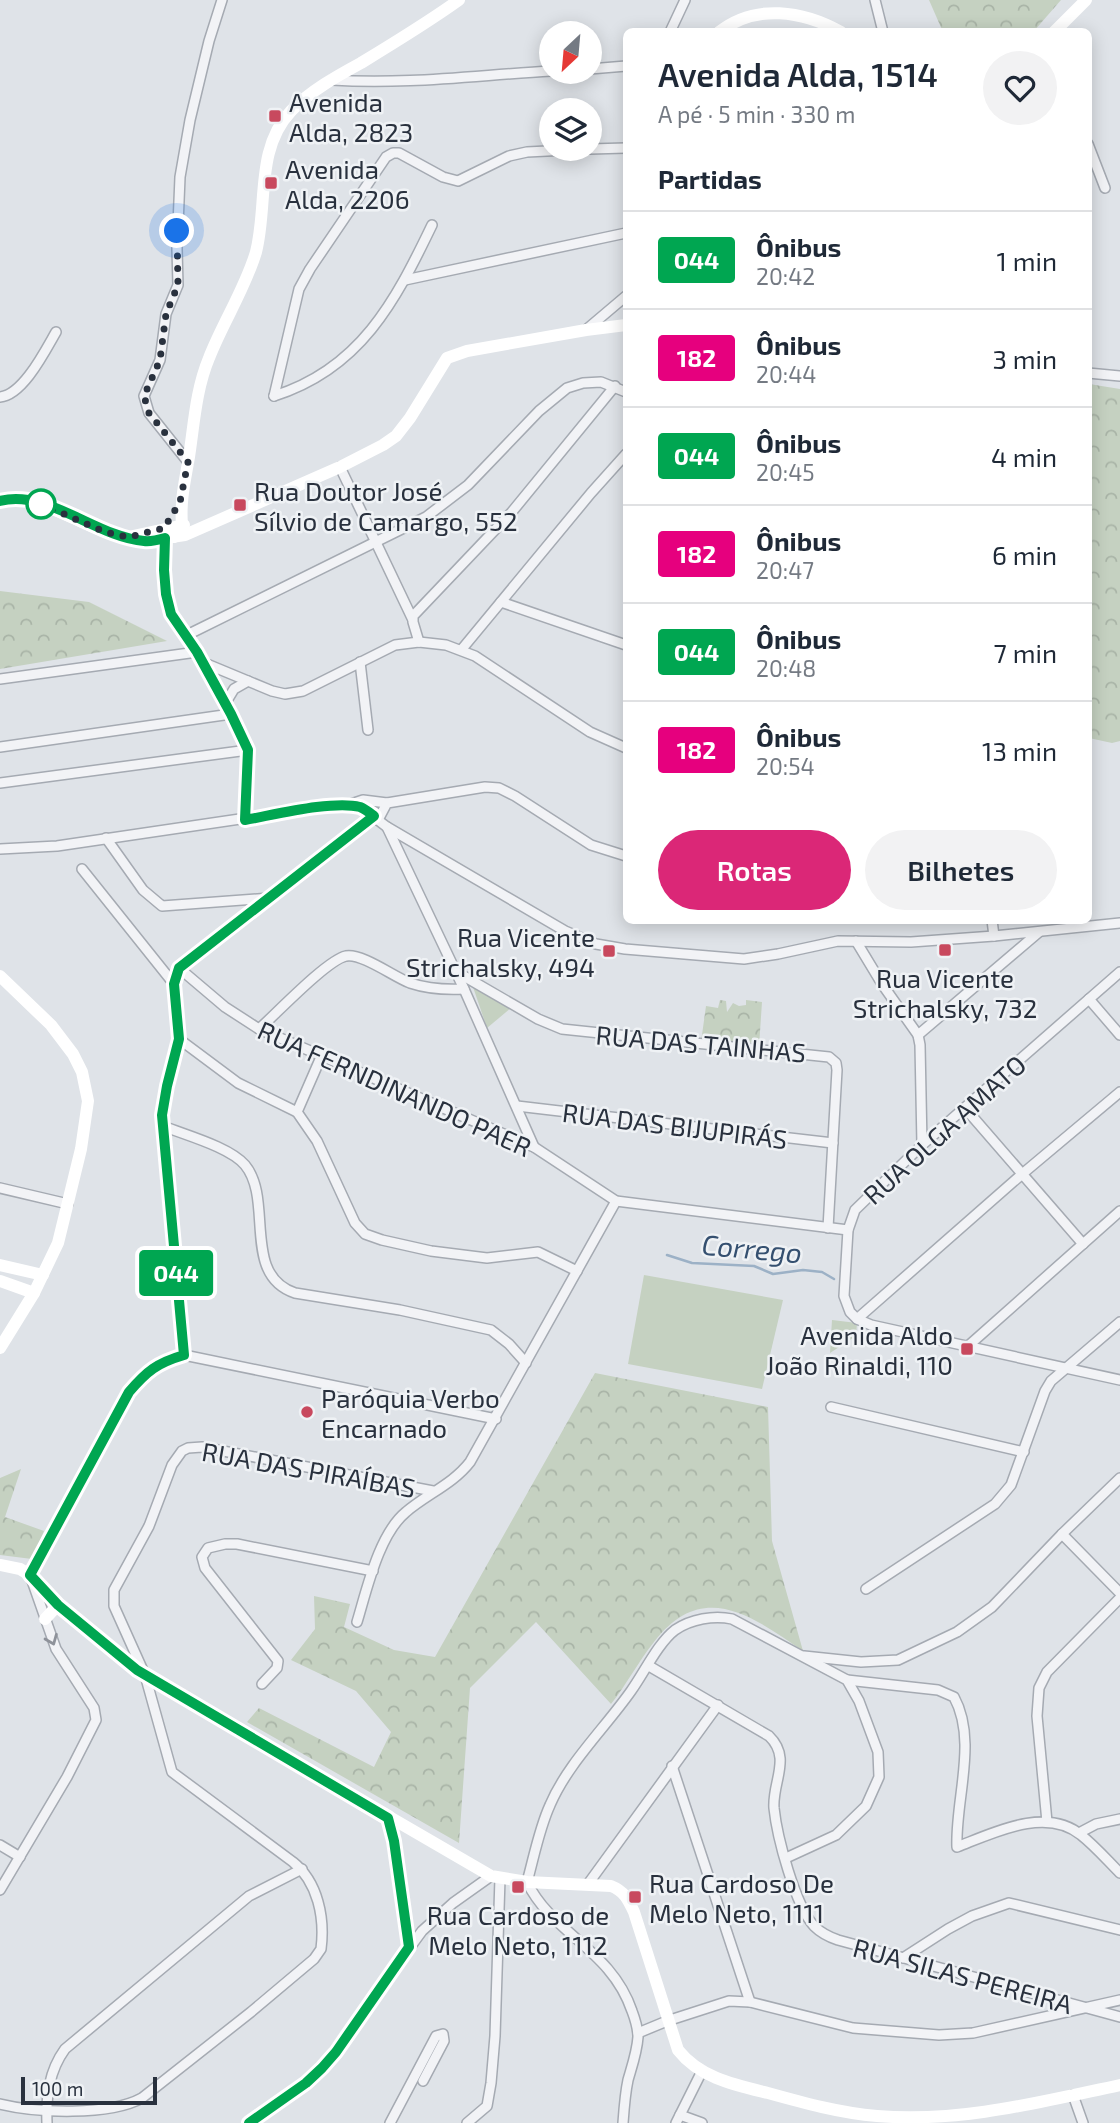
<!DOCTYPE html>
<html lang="pt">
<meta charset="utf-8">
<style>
:root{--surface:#fff;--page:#f2f2f3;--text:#1f2937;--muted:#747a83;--line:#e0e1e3;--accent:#db2777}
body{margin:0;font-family:"Exo 2",sans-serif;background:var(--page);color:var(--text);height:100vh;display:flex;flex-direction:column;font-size:26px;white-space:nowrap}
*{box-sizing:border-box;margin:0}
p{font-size:23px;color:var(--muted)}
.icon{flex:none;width:38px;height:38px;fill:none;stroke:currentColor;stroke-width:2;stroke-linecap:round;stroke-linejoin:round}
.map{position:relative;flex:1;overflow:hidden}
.panel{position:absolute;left:623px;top:28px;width:469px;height:896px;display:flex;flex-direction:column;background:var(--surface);border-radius:10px;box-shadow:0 4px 18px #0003}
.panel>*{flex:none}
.badge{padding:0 14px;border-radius:5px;font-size:24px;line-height:46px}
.needle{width:46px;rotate:206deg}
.tools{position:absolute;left:539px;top:21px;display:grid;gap:14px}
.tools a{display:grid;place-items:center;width:63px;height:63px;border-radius:50%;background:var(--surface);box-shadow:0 4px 18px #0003;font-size:35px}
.scale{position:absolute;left:21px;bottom:18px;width:136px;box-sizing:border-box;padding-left:7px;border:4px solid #29313e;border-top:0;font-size:19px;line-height:24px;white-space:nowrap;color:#29313e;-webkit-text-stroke:5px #eff2f5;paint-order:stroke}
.you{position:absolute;width:35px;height:35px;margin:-18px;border:5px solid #fff;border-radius:50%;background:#1a73e8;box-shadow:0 0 0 10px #1a73e833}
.map>.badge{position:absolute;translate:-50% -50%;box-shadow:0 0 0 4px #fff}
h2{padding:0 35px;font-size:26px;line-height:63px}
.round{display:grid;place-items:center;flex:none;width:74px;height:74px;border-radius:37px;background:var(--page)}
.summary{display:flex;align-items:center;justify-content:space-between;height:119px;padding:0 35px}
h1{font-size:33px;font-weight:600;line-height:52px}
.cta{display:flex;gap:14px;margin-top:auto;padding:14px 35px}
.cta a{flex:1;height:80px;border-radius:42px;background:var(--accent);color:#fff;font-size:28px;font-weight:600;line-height:80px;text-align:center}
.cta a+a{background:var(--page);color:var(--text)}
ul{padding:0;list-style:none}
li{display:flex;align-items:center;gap:21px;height:98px;padding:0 35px;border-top:2px solid var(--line)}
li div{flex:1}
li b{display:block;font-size:26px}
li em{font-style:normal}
li .badge{min-width:77px;font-weight:700;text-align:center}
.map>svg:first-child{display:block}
.forest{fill:url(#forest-crowns)}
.park{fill:#c5d1c1}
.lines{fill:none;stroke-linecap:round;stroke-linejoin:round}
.stream{stroke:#9cb1c6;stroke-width:2.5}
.street-casing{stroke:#a5aab2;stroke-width:12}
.street{stroke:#f2f3f6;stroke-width:9}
.secondary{stroke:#fff;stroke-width:12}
.oneway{stroke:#8e929a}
.line-casing{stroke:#fff;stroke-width:16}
.line{stroke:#00a651;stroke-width:10}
.walk{stroke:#29313e;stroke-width:7;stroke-dasharray:0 12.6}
.poi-dot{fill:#c8495e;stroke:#eff2f5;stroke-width:2.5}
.stop-dot{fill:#fff;stroke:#00a651;stroke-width:3.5}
.labels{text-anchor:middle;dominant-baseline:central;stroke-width:5;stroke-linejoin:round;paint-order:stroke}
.poi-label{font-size:26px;fill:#29313e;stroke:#eff2f5;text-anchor:start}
.street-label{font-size:26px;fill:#29313e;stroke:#eff2f5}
.water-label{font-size:28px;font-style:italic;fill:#355070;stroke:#eff2f5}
</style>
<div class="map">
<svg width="1120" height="2123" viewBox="0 0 1120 2123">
<defs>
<pattern id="forest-crowns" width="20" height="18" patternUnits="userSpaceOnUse" patternTransform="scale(1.75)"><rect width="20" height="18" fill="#c5d1c1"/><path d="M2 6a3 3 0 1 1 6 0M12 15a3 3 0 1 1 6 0" fill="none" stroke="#a9b4a7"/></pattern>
</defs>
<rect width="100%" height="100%" fill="#dfe3e8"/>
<g class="forest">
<polygon points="929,0 1061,0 1034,31 943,32"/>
<polygon points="1089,384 1120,389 1120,741 1112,743 1089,738"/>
<polygon points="0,591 89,602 167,641 0,669"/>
<polygon points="720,1000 726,1001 727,1012 733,1003 739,1006 746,1005 746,1000 762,1002 759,1047 701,1042 706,1006 718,1008"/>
<path d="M595,1373L768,1407L772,1541L803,1651C753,1617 703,1578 654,1642C638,1662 627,1684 611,1704L536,1622L470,1688L459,1843L247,1722L259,1708L374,1767L391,1732L356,1691L291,1660L315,1629L314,1596L350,1604L344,1627L394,1650L435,1657Z"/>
<polygon points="21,1469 5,1517 44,1531 32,1559 0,1555 0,1478"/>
</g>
<g class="park">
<polygon points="473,987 511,1008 487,1028"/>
<polygon points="644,1275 783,1300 762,1389 628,1364"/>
<polygon points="832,1320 857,1323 856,1336 830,1353"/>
</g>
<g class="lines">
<polyline class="stream" points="667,1255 692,1263 754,1266 773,1274 803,1270 822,1272 834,1279"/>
<defs>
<g id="street">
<polyline points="875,0 883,32"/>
<polyline points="670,32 685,0"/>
<polyline points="590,69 626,66"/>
<path d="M332,80C405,85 478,75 551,71"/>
<polyline points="1088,144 1105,188"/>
<polyline points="590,149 626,148"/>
<polyline points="405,280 626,233"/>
<polyline points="587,329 626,296"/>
<polyline points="1088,373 1120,376"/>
<polyline points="274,396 299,289 310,269 386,157 393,153 399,153 443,177 458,181 509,156 527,152 587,149"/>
<path d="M274,396C360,369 395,302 432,225"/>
<path d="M0,397C23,395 45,351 56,332"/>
<polyline points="188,462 149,413 144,396 160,360 166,314 178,285 177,249 180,177 190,120 209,41 222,0"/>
<polyline points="340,467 412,618"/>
<polyline points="165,538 164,570 166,594 171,614 197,652 231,714 248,750 245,820"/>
<polyline points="501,602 626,645"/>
<polyline points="187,635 426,517 468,485 539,411 567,388 583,383 601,382 626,392"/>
<polyline points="419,642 413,622 413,616 511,513 615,386"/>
<polyline points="462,649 591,493 626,454"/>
<polyline points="202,662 272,691 285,694 303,691 395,645 419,642 446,645 475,656 590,732 626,748"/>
<polyline points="360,662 368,730"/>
<polyline points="0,679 197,652"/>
<polyline points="225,704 234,689 248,681"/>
<polyline points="0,747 231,714"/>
<polyline points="0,783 248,750"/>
<polyline points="351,804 363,800 387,803"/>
<polyline points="378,820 387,803 485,787 499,788 515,796 591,845 626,856"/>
<polyline points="387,827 565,931 596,944 625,949 744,959 778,954 838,941 911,942 994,936 1120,923"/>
<polyline points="106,838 143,890 162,906 270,898"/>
<polyline points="0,849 57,846 301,810 347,805 362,808 387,827 464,989 534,1147"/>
<polyline points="82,869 174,984"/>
<polyline points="992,920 994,936"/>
<polyline points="856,941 882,984 918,1035 920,1045 922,1145"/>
<polyline points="179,968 225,1007 259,1029 534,1147 616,1201 848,1230"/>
<polyline points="455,971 538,1019 562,1029 829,1057 836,1063 837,1070 828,1228"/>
<polyline points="1120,972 922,1145 855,1210 848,1230 844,1296 850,1312 857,1319 871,1325 1120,1380"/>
<polyline points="1089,999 1120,1035"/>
<path d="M259,1029C276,1014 327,960 346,956C362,953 394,977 410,983C428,989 445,990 464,989"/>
<polyline points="918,1035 1039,932"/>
<polyline points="179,1039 238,1083 297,1112 317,1141 355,1223 365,1234 382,1240 431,1251 487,1258 538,1252 577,1271"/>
<polyline points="517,1106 833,1143"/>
<polyline points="965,1108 1083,1244"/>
<polyline points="297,1112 321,1057"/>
<path d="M163,1126C185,1135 230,1147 245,1165C274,1200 241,1275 295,1293L400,1310L491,1330L509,1344L526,1363"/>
<polyline points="0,1188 68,1204"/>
<polyline points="857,1319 1021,1175 1120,1092"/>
<polyline points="967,1347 1120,1211"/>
<polyline points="184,1355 162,1115 167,1086 179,1039 174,984 179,968 374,815"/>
<polyline points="831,1407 1024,1452"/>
<polyline points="1062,1534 1120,1593"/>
<polyline points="866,1589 995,1504 1011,1485 1045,1391 1051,1381 1120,1322"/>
<path d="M357,1622C367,1589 379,1534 406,1512C427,1494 453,1484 470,1462L616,1201"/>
<polyline points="804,1656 861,1662 898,1660 957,1632 992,1607 1062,1534 1120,1478"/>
<path d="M649,1666L769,1736C792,1758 772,1782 774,1808C777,1837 795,1905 814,1926C821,1933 829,1937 838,1940L1120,2017"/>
<path d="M847,1680L938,1690L954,1697C978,1741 955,1800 957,1847C993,1833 1046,1806 1081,1835C1095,1846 1107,1860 1120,1873"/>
<polyline points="262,1684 277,1668 278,1661 205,1568 202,1557 208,1548 225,1544 237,1544 373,1571"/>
<polyline points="672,1766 750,2002"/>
<polyline points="388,1818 394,1841 409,1947"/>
<polyline points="1047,1822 1037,1716 1039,1688 1047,1672 1120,1598"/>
<polyline points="1079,1833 1096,1824 1120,1819"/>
<polyline points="0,1845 20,1857"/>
<polyline points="588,1884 718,1705"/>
<path d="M0,1890L67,1777L96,1720L94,1708L56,1649L30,1575L116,1414C135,1383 147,1365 184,1355L496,1419"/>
<polyline points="903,1958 948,1929 972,1916 1009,1903 1120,1930"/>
<polyline points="638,2033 667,2021 729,2001 750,2002 853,2028 939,2035 973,2033 1120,2000"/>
<polyline points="1073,2095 1083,2123"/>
<path d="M0,2104C37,2113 109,2116 142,2098L251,2012L314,1959L321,1949C325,1918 318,1882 293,1862L172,1772L145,1675L114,1606V1590L149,1526L172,1465L182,1451L188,1448L202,1447L433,1491"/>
<polyline points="680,2115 702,2123"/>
<path d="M47,2123C46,2096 49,2071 65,2049L249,1896L302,1869"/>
<polyline points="249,2123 306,2083 322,2068 422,1931 453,1903 491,1876"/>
<polyline points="390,2123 436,2036 443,2034 444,2041 423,2081"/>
<polyline points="467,2123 487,2106 491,2083 495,2036 500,1878"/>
<path d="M623,2123C624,2109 625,2094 628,2080C632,2066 637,2052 638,2037C638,2028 635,2019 632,2011C611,1949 552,1934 527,1882C534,1857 539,1829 550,1805C568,1763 605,1728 631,1691C644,1673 658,1643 675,1630C691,1619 714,1615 732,1619L847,1680L859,1701L878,1752L879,1777L866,1806L836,1835L786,1858"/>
<polyline points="676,2123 702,2071"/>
</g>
</defs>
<use href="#street" class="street-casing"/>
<use href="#street" class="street"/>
<g class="secondary">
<path d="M719,32C756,3 803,11 841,32"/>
<polyline points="1054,32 1086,0"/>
<polyline points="0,501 9,499 35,501 105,532 144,541 185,535 340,467 383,445 396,436 410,418 447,358 467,351 586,330 626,325"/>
<polyline points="133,536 184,525"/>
<path d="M174,537L182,525C180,500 185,481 189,457C194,424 196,389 209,358C223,322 245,289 256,252C268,205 255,149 291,111C310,91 337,76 361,63C394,43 427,23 459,0"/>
<polyline points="0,976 51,1025 73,1054 82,1072 88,1101 81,1149 58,1243 34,1293 0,1348"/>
<polyline points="0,1265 43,1275"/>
<polyline points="0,1281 34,1293"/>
<path d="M0,1565L20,1569L30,1575L58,1605L145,1675L491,1876L527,1882L611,1886C624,1891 628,1899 634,1912L678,2050C700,2078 735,2085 768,2093C804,2103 840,2113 877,2116C960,2123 1040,2102 1120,2085"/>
<polyline points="45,1619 58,1605"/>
</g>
</g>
<defs><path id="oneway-chevron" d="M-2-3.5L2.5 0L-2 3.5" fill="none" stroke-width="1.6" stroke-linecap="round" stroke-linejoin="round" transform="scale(1.75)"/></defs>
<use class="oneway" href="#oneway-chevron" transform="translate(52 1640) rotate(68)"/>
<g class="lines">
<defs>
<path id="line" d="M0,501C48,489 96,537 144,541C151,542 158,540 165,538L164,570L166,594L171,614L197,652L231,714L248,750L245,820C274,815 333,800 360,807C365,809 370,813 374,816L179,968L174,984L179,1039L167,1086L162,1115L184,1355C157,1363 147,1371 129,1392L30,1575L58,1605L137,1670L388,1818L394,1841L409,1947L336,2052L322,2068L306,2083L249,2123"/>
</defs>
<use href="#line" class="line-casing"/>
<use href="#line" class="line"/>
<polyline class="walk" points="41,504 105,532 122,536 129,537 164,528 180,502 188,462 149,413 144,396 160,360 166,314 178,285 177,231"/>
</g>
<g class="poi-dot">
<rect x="268" y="109" width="14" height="14" rx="3.5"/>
<rect x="264" y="176" width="14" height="14" rx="3.5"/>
<rect x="233" y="498" width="14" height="14" rx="3.5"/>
<rect x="938" y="943" width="14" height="14" rx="3.5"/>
<rect x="602" y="944" width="14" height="14" rx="3.5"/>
<rect x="960" y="1342" width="14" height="14" rx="3.5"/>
<circle cx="307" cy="1412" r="7"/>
<rect x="511" y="1880" width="14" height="14" rx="3.5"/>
<rect x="628" y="1890" width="14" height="14" rx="3.5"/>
</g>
<circle class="stop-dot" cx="41" cy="504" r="14"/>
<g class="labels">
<g class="poi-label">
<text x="289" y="101">Avenida<tspan x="289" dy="30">Alda, 2823</tspan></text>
<text x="285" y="168">Avenida<tspan x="285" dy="30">Alda, 2206</tspan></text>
<text x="254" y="490">Rua Doutor José<tspan x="254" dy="30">Sílvio de Camargo, 552</tspan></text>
<text x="595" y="936" text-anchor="end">Rua Vicente<tspan x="595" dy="30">Strichalsky, 494</tspan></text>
<text x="945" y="977" text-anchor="middle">Rua Vicente<tspan x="945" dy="30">Strichalsky, 732</tspan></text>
<text x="953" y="1334" text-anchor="end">Avenida Aldo<tspan x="953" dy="30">João Rinaldi, 110</tspan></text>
<text x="321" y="1397">Paróquia Verbo<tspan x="321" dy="30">Encarnado</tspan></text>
<text x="649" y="1882">Rua Cardoso De<tspan x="649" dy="30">Melo Neto, 1111</tspan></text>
<text x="518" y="1914" text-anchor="middle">Rua Cardoso de<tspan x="518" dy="30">Melo Neto, 1112</tspan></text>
</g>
<g class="street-label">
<text transform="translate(701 1043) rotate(5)">RUA DAS TAINHAS</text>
<text transform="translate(395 1088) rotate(24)">RUA FERNDINANDO PAER</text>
<text transform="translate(675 1125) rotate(7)">RUA DAS BIJUPIRÁS</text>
<text transform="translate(944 1129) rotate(-42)">RUA OLGA AMATO</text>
<text transform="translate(309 1469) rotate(10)">RUA DAS PIRAÍBAS</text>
<text transform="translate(963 1975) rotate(15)">RUA SILAS PEREIRA</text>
</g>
<g class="water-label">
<text transform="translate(752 1248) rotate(5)">Corrego</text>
</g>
</g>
</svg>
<div class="tools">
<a><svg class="needle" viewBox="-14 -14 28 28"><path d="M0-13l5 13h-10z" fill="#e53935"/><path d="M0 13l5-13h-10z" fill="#747a83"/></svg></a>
<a><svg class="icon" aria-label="layers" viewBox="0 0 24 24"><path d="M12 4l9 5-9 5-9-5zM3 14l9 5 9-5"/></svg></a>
</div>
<div class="scale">100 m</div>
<div class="you" style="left:177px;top:231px"></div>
<b class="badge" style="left:176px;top:1273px;background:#00a651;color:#fff">044</b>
<section class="panel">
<div class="summary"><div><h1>Avenida Alda, 1514</h1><p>A pé · 5 min · 330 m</p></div><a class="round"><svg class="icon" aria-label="heart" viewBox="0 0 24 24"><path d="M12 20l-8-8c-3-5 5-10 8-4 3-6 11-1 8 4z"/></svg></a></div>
<h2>Partidas</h2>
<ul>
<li><span class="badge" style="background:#00a651;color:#fff">044</span><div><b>Ônibus</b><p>20:42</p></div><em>1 min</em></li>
<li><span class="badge" style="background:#e6007e;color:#fff">182</span><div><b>Ônibus</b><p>20:44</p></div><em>3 min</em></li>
<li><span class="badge" style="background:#00a651;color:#fff">044</span><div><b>Ônibus</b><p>20:45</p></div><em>4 min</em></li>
<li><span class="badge" style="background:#e6007e;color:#fff">182</span><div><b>Ônibus</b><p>20:47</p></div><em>6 min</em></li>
<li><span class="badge" style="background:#00a651;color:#fff">044</span><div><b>Ônibus</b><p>20:48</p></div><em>7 min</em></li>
<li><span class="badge" style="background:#e6007e;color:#fff">182</span><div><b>Ônibus</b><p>20:54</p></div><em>13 min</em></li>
</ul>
<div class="cta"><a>Rotas</a><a>Bilhetes</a></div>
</section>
</div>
